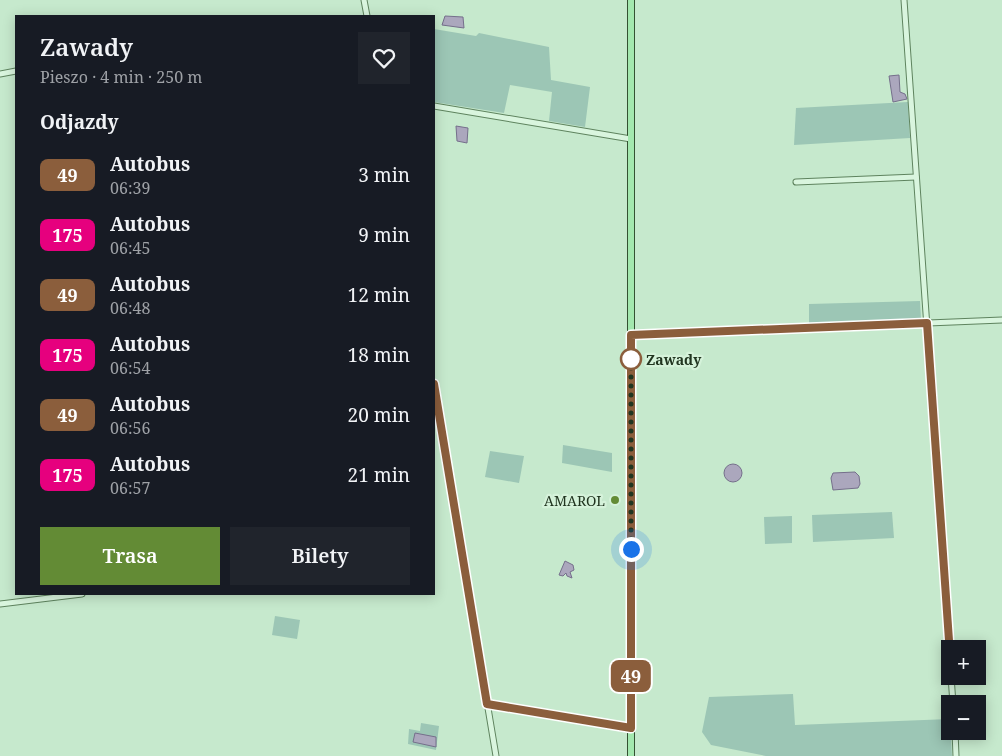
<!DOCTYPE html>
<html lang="pl">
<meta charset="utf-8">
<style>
:root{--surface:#171b24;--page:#20242c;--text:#f1f3f6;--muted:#9ea1a6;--accent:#638b35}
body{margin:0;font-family:"Noto Serif",serif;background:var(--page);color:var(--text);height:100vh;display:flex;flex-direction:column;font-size:19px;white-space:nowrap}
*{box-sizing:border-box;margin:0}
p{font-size:16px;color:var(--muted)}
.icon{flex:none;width:28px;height:28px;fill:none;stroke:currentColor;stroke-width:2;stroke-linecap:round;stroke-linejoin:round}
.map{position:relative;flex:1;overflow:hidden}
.drawer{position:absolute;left:15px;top:15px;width:420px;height:580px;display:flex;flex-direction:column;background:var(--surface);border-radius:0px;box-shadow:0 2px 12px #0003}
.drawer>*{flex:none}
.badge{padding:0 10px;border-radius:8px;font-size:18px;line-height:32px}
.fabs{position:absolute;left:941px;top:640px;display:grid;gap:10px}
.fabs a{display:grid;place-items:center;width:45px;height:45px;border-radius:0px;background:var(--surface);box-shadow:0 2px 12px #0003;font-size:25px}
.you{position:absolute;width:25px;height:25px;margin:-12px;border:4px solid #fff;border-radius:50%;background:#1a73e8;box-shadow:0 0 0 8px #1a73e833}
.map>.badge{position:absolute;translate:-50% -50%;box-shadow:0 0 0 2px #fff}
h2{padding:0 25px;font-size:19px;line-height:45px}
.round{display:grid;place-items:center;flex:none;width:52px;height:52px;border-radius:0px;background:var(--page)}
.headline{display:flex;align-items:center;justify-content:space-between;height:85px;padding:0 25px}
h1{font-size:24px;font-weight:600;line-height:38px}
.button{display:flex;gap:10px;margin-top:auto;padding:10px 25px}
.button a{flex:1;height:58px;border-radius:0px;background:var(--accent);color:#fff;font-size:20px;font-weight:600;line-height:58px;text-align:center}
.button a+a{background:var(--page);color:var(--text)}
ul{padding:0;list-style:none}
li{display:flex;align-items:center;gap:15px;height:60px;padding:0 25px}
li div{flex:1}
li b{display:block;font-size:19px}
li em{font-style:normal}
li .badge{min-width:55px;font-weight:700;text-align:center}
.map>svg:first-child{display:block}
.green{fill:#9cc6b5}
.water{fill:#aba7bd;stroke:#756f8b}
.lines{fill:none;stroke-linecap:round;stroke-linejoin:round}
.minor-casing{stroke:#5e835e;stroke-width:7}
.major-casing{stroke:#345132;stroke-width:8}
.minor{stroke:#d9f5de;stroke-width:5}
.major{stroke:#a3e8ae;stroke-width:6}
.line-casing{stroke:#fff;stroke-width:11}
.line{stroke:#8b5e3c;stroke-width:8}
.walk{stroke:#213520;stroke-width:5;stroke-dasharray:0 9}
.stop-dot{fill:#fff;stroke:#8b5e3c;stroke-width:2.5}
.poi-dot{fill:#638b35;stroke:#d5f2da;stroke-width:2}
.labels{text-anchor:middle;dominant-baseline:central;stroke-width:4.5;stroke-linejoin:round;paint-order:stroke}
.stop-label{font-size:14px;font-weight:bold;fill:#213520;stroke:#d5f2da;text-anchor:start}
.poi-label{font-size:14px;fill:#213520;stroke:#d5f2da;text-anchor:end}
</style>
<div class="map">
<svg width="1002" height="756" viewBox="0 0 1002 756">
<rect width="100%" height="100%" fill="#c6e9cd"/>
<g class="green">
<polygon points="434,29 476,36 479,33 549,47 551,80 590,87 585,127 549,121 552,92 510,85 504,113 434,102"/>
<polygon points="908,102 910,138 794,145 796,108"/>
<polygon points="920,301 921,319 809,324 809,304"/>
<polygon points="563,445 612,453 612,472 562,463"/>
<polygon points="490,451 524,456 519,483 485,477"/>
<polygon points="892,512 894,538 813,542 812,515"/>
<polygon points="792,516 792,543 765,544 764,517"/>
<polygon points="275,616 300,620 297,639 272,635"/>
<polygon points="793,694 795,725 950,719 952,756 766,756 711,745 702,732 709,697"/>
<polygon points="421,723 439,726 436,750 408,744 409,729 420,731"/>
</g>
<g class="water">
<polygon points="445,16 463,17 464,28 442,25"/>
<polygon points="899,75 900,92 905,94 907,99 893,102 889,76"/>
<polygon points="456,126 468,128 467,143 457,141"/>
<circle cx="733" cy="473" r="9"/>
<polygon points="855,472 859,476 860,484 858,488 833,490 831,478 833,473"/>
<polygon points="565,561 573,565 574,570 570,572 572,578 567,576 566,573 563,576 559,575"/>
<polygon points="415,733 436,737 436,747 413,742"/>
</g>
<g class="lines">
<defs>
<g id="minor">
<polyline points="364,0 367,16"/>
<polyline points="904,0 950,655"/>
<polyline points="0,74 16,71"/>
<polyline points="434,106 631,139"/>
<polyline points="796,182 916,177"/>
<polyline points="631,335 1002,320"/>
<polyline points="434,384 496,756"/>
<polyline points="0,604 82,594"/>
<polyline points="951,676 953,704"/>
<polyline points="487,704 631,728"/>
<polyline points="955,731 956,756"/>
</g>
<polyline id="major" points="631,756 631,0"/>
</defs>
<use href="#minor" class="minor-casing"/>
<use href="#major" class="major-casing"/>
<use href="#minor" class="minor"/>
<use href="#major" class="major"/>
</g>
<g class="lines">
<defs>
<polyline id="line" points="434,384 487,704 631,728 631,335 927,323 950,655"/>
</defs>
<use href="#line" class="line-casing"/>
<use href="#line" class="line"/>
<polyline class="walk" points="631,359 631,549"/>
</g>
<circle class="stop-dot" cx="631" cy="359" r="10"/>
<circle class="poi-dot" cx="615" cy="500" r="5"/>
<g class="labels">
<g class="stop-label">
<text x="646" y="359">Zawady</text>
</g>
<g class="poi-label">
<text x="605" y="500">AMAROL</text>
</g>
</g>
</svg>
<div class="fabs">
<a>+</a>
<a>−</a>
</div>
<div class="you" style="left:631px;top:549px"></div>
<b class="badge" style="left:631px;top:676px;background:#8b5e3c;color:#fff">49</b>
<section class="drawer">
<div class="headline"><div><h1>Zawady</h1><p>Pieszo · 4 min · 250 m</p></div><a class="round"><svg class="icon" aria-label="heart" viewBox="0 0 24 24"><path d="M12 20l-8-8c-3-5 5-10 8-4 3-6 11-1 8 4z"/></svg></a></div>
<h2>Odjazdy</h2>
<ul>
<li><span class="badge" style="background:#8b5e3c;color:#fff">49</span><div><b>Autobus</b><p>06:39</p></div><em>3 min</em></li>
<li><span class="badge" style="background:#e6007e;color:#fff">175</span><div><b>Autobus</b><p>06:45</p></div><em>9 min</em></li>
<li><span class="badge" style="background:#8b5e3c;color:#fff">49</span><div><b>Autobus</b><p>06:48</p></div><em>12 min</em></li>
<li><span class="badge" style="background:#e6007e;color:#fff">175</span><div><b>Autobus</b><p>06:54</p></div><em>18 min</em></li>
<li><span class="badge" style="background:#8b5e3c;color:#fff">49</span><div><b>Autobus</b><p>06:56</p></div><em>20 min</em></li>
<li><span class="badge" style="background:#e6007e;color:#fff">175</span><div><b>Autobus</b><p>06:57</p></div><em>21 min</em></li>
</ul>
<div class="button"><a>Trasa</a><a>Bilety</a></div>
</section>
</div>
